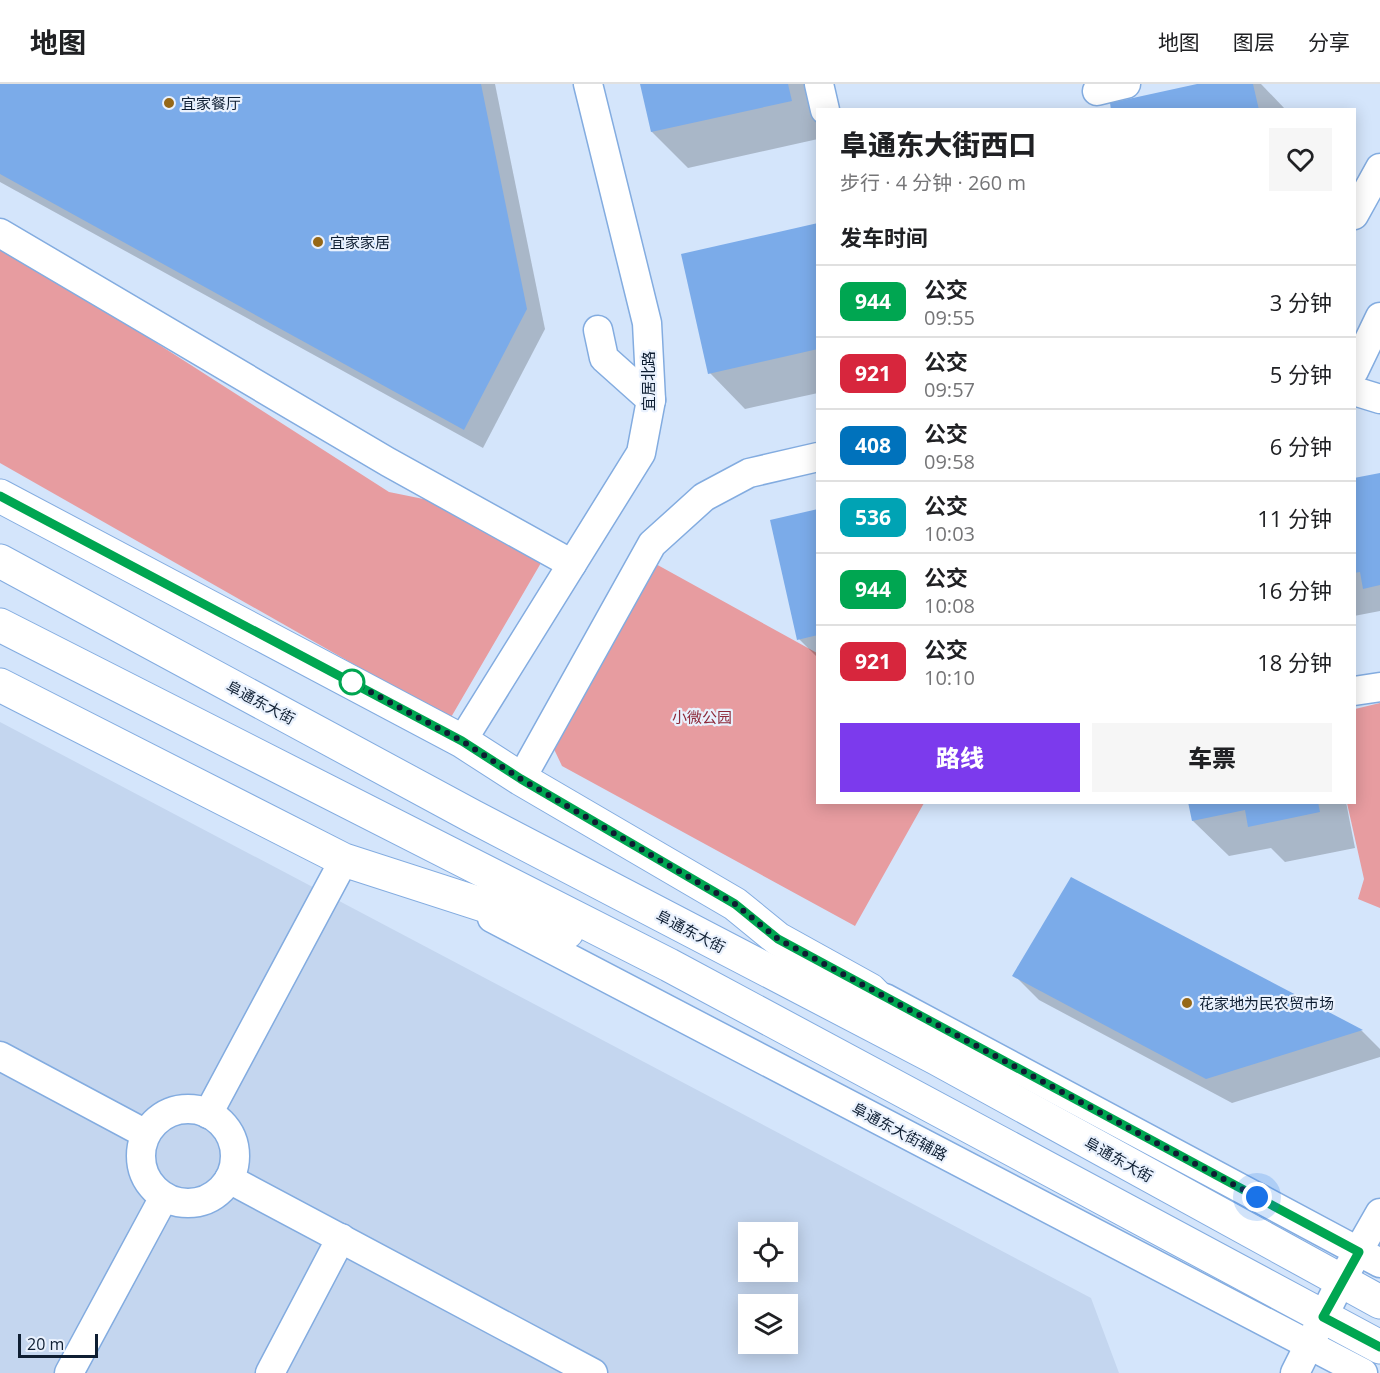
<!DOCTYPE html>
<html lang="zh">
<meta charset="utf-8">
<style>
:root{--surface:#fff;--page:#f6f6f6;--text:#202124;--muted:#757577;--line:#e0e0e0;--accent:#7c3aed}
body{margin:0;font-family:"Open Sans","Noto Sans SC",sans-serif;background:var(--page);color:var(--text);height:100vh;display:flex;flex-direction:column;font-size:22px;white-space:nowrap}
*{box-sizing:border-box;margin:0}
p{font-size:20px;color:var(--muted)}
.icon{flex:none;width:33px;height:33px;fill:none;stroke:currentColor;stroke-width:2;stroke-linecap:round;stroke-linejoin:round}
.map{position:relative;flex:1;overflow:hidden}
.details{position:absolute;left:816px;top:24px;width:540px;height:696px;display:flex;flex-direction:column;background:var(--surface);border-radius:0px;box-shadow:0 3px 15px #0003}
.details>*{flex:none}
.badge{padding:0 12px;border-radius:9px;font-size:21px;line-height:39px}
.controls{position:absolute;left:738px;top:1138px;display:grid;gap:12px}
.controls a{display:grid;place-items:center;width:60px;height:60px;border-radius:0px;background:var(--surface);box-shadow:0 3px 15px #0003;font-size:30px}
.scale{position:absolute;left:18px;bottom:15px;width:80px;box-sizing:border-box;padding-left:6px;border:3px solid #0e1e32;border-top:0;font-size:16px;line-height:21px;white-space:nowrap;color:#0e1e32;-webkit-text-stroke:4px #e9f1fd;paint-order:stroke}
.you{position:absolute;width:30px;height:30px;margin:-15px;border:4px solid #fff;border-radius:50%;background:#1a73e8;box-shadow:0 0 0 9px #1a73e833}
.map>.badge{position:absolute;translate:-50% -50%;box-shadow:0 0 0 3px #fff}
h2{padding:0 24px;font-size:22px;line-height:54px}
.round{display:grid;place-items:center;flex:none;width:63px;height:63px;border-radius:0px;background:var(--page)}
.headline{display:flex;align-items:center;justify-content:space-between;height:102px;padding:0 24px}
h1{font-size:28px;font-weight:800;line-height:45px}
.cta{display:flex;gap:12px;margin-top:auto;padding:12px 24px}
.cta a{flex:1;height:69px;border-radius:0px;background:var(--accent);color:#fff;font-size:24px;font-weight:800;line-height:69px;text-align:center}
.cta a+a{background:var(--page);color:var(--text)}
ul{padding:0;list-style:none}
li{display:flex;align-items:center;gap:18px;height:72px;padding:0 24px;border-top:2px solid var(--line)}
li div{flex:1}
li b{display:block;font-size:22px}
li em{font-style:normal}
li .badge{min-width:66px;font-weight:700;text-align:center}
header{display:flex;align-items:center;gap:36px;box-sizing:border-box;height:84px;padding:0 30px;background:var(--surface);border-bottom:2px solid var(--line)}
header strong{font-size:28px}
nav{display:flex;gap:33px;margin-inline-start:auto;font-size:21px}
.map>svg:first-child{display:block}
.built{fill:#c4d6ef;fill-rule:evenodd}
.green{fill:#e79ca0}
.shadow{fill:#0003}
.building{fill:#7babe9}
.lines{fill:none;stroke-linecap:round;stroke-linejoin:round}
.minor-casing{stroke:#83ace0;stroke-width:31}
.major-casing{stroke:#83ace0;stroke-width:35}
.minor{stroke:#fff;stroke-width:28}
.major{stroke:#fff;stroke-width:33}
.line-casing{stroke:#fff;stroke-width:14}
.line{stroke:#00a651;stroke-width:9}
.walk{stroke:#0e1e32;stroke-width:6;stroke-dasharray:0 10.8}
.poi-dot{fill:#966817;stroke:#e9f1fd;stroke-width:2}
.stop-dot{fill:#fff;stroke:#00a651;stroke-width:3}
.labels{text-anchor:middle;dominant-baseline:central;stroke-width:4.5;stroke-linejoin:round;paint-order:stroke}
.poi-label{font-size:15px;fill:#0e1e32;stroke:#e9f1fd;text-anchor:start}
.street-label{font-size:15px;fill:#0e1e32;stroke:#e9f1fd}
.park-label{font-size:15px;fill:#8c2939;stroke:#e9f1fd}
</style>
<header>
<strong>地图</strong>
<nav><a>地图</a><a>图层</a><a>分享</a></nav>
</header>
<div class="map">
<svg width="1380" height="1289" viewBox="0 0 1380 1289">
<rect width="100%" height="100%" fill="#d4e5fb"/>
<path class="built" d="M0,638L1091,1214L1119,1289H0ZM748,1149H788V1188H748ZM748,1221H788V1260H748Z"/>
<g class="green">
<polygon points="0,165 119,235 389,408 458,422 545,472 450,635 0,379"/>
<polygon points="654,479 817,569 818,718 924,719 855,842 562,682 553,663"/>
<polygon points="1380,619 1380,824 1358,815 1364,795 1347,719 1354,718 1355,625"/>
</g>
<g class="shadow">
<polygon points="0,0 495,0 545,245 483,364 0,98"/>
<polygon points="642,0 815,0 818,55 688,84 652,48"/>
<polygon points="1204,0 1261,0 1286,26 1112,26"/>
<polygon points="818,141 818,309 745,325 710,289"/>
<polygon points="1380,391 1380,527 1354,532 1354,396"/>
<polygon points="818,427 818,574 799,555"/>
<polygon points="1189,718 1346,718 1355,764 1285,778 1271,764 1229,772 1193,737"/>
<polygon points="1072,795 1362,947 1380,965 1380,973 1232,1019 1039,916 1014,891"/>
</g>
<g class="building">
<polygon points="0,0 481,0 527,225 464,346 0,90"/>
<polygon points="640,0 788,0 792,17 651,48"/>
<polygon points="1197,0 1253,0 1259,26 1111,26 1110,19"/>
<polygon points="818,139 818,265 708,290 681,170"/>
<polygon points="1380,389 1380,501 1363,505 1360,488 1354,489 1354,394"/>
<polygon points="818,425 818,551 797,556 770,436"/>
<polygon points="1188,718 1318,718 1320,728 1248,743 1245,726 1192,737"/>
<polygon points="1071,793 1363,946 1206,995 1012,892"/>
</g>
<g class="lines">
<defs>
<g id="minor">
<polyline points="819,0 825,26"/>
<polyline points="1097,7 1126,0"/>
<polyline points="1354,131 1380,84"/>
<polyline points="0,149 388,378 572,480"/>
<polyline points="598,246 604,274 651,316"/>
<polyline points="1354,287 1380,233"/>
<polyline points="1354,307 1380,315"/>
<polyline points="1354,607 1380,603"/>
<polyline points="462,657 641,369 651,316 647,239 588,0"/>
<polyline points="521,695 652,460 704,413 749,389 818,373"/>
<polyline points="492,834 1363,1289"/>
<polyline points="885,914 1380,1179"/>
<polyline points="0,972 146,1050"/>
<circle cx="188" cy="1072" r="47"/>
<polyline points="208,1030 344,776"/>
<polyline points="229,1095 593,1289"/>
<polyline points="69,1289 164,1113"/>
<polyline points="270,1289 341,1154"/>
<polyline points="1295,1289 1341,1197 1380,1129"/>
</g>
<g id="major">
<polyline points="0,412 462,657 521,695 735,820 778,855 870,906 917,954"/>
<polyline points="0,477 472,732 936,974 1380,1218"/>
<polyline points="0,541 669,881 1380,1263"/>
<polyline points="0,601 344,776 567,848"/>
</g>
</defs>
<use href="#minor" class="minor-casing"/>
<use href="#major" class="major-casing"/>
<use href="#minor" class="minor"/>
<use href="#major" class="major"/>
</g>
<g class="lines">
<defs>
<polyline id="line" points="0,412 462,657 521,695 735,820 778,855 1359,1168 1323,1233 1380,1263"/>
</defs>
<use href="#line" class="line-casing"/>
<use href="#line" class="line"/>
<polyline class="walk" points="352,598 462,657 521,695 735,820 778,855 1257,1113"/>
</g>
<g class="poi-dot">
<circle cx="169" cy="19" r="6"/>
<circle cx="318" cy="158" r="6"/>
<circle cx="1187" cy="919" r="6"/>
</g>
<circle class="stop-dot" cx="352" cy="598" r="12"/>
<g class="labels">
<g class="poi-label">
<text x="181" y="19">宜家餐厅</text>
<text x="330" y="158">宜家家居</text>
<text x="1199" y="919">花家地为民农贸市场</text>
</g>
<g class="street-label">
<text transform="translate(648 297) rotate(-90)">宜居北路</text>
<text transform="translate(261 618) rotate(28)">阜通东大街</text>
<text transform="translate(691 847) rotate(27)">阜通东大街</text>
<text transform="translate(900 1047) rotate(28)">阜通东大街辅路</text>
<text transform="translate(1119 1075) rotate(29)">阜通东大街</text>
</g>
<g class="park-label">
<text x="702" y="633">小微公园</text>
</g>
</g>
</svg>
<div class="controls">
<a><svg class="icon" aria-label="locate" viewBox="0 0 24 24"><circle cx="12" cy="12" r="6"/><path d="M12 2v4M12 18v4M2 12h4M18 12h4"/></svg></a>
<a><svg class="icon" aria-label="layers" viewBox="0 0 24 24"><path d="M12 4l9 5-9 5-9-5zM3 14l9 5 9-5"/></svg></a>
</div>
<div class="scale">20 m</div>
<div class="you" style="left:1257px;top:1113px"></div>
<section class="details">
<div class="headline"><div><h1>阜通东大街西口</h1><p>步行 · 4 分钟 · 260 m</p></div><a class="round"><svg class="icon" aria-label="heart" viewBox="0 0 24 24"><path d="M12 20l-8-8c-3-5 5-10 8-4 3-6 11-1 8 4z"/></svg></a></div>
<h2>发车时间</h2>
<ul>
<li><span class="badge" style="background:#00a651;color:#fff">944</span><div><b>公交</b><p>09:55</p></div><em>3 分钟</em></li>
<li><span class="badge" style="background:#d7263d;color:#fff">921</span><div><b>公交</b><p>09:57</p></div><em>5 分钟</em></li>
<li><span class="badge" style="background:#0072bc;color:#fff">408</span><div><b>公交</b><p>09:58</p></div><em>6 分钟</em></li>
<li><span class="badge" style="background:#00a3b4;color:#fff">536</span><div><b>公交</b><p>10:03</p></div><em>11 分钟</em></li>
<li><span class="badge" style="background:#00a651;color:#fff">944</span><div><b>公交</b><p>10:08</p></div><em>16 分钟</em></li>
<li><span class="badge" style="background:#d7263d;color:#fff">921</span><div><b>公交</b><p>10:10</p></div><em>18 分钟</em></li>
</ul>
<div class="cta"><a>路线</a><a>车票</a></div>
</section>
</div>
